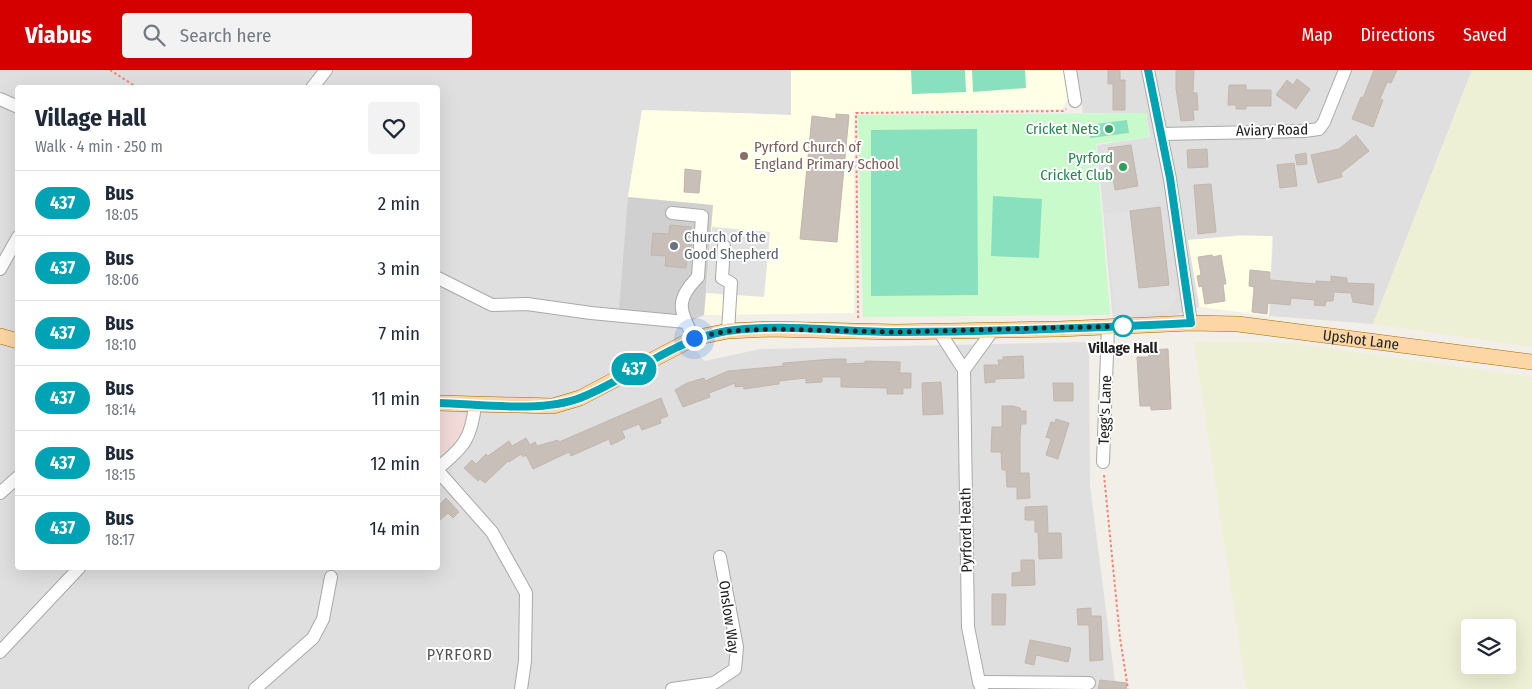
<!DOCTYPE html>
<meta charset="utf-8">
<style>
:root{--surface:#fff;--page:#f2f2f3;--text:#1f2937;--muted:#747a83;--line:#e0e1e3;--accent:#d40000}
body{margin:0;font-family:"Fira Sans Condensed",sans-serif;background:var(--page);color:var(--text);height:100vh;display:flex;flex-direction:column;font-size:19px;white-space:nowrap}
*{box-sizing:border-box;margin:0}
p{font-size:16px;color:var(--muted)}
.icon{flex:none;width:28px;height:28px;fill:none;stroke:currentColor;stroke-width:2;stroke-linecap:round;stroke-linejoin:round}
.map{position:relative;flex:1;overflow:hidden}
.sheet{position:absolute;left:15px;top:15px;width:425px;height:485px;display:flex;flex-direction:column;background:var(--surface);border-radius:5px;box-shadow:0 5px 20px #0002}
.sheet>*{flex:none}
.badge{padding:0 10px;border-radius:16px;font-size:18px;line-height:32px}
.controls{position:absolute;left:1461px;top:549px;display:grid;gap:10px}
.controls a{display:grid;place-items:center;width:55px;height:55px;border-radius:5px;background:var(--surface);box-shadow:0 5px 20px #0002;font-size:25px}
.you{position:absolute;width:25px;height:25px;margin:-12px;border:4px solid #fff;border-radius:50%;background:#1a73e8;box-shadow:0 0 0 8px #1a73e833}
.map>.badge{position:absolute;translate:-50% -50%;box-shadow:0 0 0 2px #fff}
.round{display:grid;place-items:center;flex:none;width:52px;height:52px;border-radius:5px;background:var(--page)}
.summary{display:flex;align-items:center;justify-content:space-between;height:85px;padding:0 20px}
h1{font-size:24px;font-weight:700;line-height:38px}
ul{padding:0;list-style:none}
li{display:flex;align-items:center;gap:15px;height:65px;padding:0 20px;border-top:1px solid var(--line)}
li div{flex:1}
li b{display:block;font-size:19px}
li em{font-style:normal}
li .badge{min-width:55px;font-weight:700;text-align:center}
header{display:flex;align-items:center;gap:30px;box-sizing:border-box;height:70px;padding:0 25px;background:var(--accent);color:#fff}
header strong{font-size:24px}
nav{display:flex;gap:28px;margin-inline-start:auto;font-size:18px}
.search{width:350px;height:45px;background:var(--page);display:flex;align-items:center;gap:12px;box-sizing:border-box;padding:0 18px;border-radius:5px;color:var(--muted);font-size:19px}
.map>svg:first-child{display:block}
.residential{fill:#e0dfdf;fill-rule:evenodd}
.commercial{fill:#f2dad9}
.education{fill:#ffffe5}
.religious{fill:#d0d0d0}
.farmland{fill:#eef0d5;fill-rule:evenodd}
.park{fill:#c8facc}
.pitch{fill:#88e0be}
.parking{fill:#e2e2e2}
.building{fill:#c7bfb8;stroke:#c4b6ab}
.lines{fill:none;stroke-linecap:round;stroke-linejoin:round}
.minor-casing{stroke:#a9a9a9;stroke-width:14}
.major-casing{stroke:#a06b00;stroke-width:16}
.path{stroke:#fa8072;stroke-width:2;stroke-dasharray:2.5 2.5;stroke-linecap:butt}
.minor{stroke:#fff;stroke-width:12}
.major{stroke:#fcd6a4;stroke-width:15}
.line-casing{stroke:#fff;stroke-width:11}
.line{stroke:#00a3b4;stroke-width:8}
.walk{stroke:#222;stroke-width:5;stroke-dasharray:0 9}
.leisure-dot{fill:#2e9e5b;stroke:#fff;stroke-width:2}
.education-dot{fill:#8d6e63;stroke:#fff;stroke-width:2}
.worship-dot{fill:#6b7280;stroke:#fff;stroke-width:2}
.stop-dot{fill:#fff;stroke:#00a3b4;stroke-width:2.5}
.labels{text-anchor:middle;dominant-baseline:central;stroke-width:4;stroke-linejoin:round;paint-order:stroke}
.leisure-label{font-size:15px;fill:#27864d;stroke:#fff;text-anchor:end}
.street-label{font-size:15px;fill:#222;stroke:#fff}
.education-label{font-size:15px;fill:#785e54;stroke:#fff;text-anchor:start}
.worship-label{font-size:15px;fill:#5b616d;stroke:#fff;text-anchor:start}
.stop-label{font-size:15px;font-weight:bold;fill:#222;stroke:#fff}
.neighbourhood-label{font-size:16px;letter-spacing:1px;fill:#555;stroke:#fff}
</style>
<header>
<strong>Viabus</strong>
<div class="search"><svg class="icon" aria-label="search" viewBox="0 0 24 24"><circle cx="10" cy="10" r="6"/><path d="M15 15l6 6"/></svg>Search here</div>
<nav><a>Map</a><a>Directions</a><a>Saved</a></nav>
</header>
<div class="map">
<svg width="1532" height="619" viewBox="0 0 1532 619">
<rect width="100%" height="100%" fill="#f2efe9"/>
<g class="residential">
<path d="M0,0H791V45L642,40L628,127L679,256L704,291L761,279L1089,272L1090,415L1116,619H0ZM18,18H438V498H18Z"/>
<polygon points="1076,0 1472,0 1373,254 1269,246 1273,166 1240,165 1188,170 1199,237 1176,245 1113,251 1097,75 1150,67 1146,43 1083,43"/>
</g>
<polygon class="commercial" points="438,342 466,345 464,363 438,390"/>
<g class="education">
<polygon points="791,0 1065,0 1069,28 1062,39 854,42 854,243 704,245 713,135 628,127 642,40 791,45"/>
<polygon points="1240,166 1272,166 1269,246 1200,237 1188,170"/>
</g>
<polygon class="religious" points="628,127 713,135 704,245 679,256 619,239"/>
<g class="farmland">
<polygon points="1472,0 1532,0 1532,277 1373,254"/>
<path d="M1194,272L1292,273L1532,307V619H1246ZM1470,558H1508V595H1470Z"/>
</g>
<polygon class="park" points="1146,43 1149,67 1096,74 1110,245 863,247 858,45"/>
<g class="pitch">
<polygon points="911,0 965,0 966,22 912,24"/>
<polygon points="972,0 1025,0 1026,18 973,22"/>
<polygon points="1127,50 1129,63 1090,68 1089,55"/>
<polygon points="977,59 978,225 871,226 871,60"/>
<polygon points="993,126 1042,129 1039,188 991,186"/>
</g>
<g class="parking">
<polygon points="1130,141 1139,218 1169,215 1177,226 1169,241 1115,246 1105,144"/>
<polygon points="712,157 770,162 764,227 706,223"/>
</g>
<g class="building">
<polygon points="1108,0 1120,0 1120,10 1125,10 1125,40 1113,40 1113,14 1108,14"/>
<polygon points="1176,0 1194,0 1193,23 1197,23 1198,40 1193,40 1194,50 1181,51 1176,19"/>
<polygon points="1374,0 1397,0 1391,13 1387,12 1380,29 1383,30 1373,57 1352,49 1361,27 1363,28"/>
<polygon points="1297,9 1310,19 1296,39 1276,25 1287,10 1293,15"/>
<polygon points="1229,15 1246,15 1246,20 1271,20 1271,36 1246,36 1246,39 1236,39 1236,35 1228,35"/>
<polygon points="836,44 849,45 837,172 800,169 812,46 836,49"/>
<polygon points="1356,65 1369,81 1341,103 1342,107 1318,113 1311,85 1339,79"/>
<polygon points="1131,75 1138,116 1115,120 1108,78"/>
<polygon points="1207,79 1208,97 1188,98 1187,80"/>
<polygon points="1306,83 1307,94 1297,95 1295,85"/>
<polygon points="1294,93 1297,116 1280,118 1277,95"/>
<polygon points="685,99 701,101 699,123 684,122"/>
<polygon points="1211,114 1216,162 1198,164 1194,115"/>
<polygon points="1160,137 1169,215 1139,218 1130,141"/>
<polygon points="670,155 691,157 691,191 687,190 686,198 665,196 666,186 651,185 653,163 669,164"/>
<polygon points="1212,185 1213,187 1221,185 1226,214 1223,214 1225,231 1205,234 1202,216 1199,217 1197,206 1201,205 1198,187"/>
<polygon points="1250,200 1270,202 1270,210 1316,214 1316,211 1331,212 1331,206 1347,208 1347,213 1374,214 1373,235 1353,232 1351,223 1334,222 1333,231 1326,231 1325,236 1314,235 1315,230 1291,228 1290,235 1268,233 1267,244 1252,242 1254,217 1249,216"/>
<polygon points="1168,279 1171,339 1151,340 1151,336 1140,336 1137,287 1149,287 1148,280"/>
<polygon points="1023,286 1024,308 995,309 995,312 985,313 984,295 999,295 998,290 1003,290 1003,287"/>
<polygon points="833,289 846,289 846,294 865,293 865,291 900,292 900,303 911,303 911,318 903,318 903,324 887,324 887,318 841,317 841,307 822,307 822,312 806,313 806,308 779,311 779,314 744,319 743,316 735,317 735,313 709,323 710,327 683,337 675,320 687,313 704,308 705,311 728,301 783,296 783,293"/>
<polygon points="941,312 943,344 923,345 922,313"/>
<polygon points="1053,313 1073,313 1073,331 1054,331"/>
<polygon points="661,328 668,346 660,349 661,353 642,360 639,354 622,361 625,368 611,375 609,369 571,386 569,382 533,399 526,385 523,387 521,384 509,392 508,391 485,413 480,409 478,411 464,398 472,390 476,394 486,384 488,386 509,371 512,376 526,368 530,375 535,372 537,376 558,370 559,372"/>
<polygon points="1002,336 1013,336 1020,338 1021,341 1026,341 1026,354 1021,354 1020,365 1020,403 1029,403 1030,428 1017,429 1017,417 1007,417 1006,400 1002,400 1001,382 991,382 992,357 1002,357"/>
<polygon points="1056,349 1069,353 1058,389 1046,385 1051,369 1046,367 1051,352 1055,353"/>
<polygon points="446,428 459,442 453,448 448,443 438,452 438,436"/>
<polygon points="1047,436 1048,463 1061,463 1062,488 1039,489 1038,462 1035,462 1035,450 1025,450 1025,437"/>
<polygon points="1021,490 1034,490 1035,515 1012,516 1012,503 1021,502"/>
<polygon points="992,524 1006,524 1005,555 992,555"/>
<polygon points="1091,538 1091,546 1101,546 1103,590 1090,591 1089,555 1078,555 1077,539"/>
<polygon points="1030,570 1071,578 1068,592 1036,585 1034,595 1025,593"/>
<polygon points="1100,610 1127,613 1126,619 1098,619"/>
</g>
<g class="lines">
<defs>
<g id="minor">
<polyline points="1070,0 1075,31"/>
<polyline points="1148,0 1170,109 1191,253"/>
<polyline points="312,18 326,0"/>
<polyline points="0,29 18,37"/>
<polyline points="1161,64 1304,61 1319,59 1324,52 1345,0"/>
<path d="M672,143L702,146L698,207C674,231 680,241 694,268"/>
<polyline points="724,176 722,208 731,213 728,261"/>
<polyline points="0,199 18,167"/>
<polyline points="438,208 492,235 527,234 591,243 686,252"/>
<polyline points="939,261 964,300 968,557 979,612 982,619"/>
<polyline points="964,300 993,260"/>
<polyline points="1103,392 1108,257"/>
<path d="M438,398C463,378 472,368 475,334"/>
<polyline points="438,401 492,462 526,523 525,591 521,619"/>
<polyline points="0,423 18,407"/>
<polyline points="0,582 79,498"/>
<polyline points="979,612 1089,613"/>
<polyline points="255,619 313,568 323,549 331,507"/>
<polyline points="672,619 714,613 735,599 737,577 720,487"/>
</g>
<g id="major">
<polyline points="0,266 18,271"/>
<path id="s1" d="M438,333L553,336L580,328L694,268L728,261L770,259L896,262L1059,259L1191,253L1238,254L1532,292"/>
</g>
</defs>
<use href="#minor" class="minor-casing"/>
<use href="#major" class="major-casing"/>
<g class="path">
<polyline points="110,0 138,18"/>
<polyline points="858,248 856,43 1063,41 1066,39"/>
<polyline points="1104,405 1120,568 1128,619"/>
</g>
<use href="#minor" class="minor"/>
<use href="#major" class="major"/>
</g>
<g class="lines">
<defs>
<path id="line" d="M438,333C480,334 541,343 580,328C631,308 671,270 727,261C778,253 844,262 897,262C995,262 1093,258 1191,253L1170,108L1148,0"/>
</defs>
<use href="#line" class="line-casing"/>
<use href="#line" class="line"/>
<polyline class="walk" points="694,268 728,261 770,259 896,262 1123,256"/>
</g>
<g class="leisure-dot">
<circle cx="1109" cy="59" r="5"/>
<circle cx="1123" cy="97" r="5"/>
</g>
<circle class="education-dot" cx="744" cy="86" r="5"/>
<circle class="worship-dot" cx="674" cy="176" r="5"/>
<circle class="stop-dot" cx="1123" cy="256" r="10"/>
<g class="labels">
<g class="leisure-label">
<text x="1099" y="59">Cricket Nets</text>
<text x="1113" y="88">Pyrford<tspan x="1113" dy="17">Cricket Club</tspan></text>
</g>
<g class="street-label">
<text transform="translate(1272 60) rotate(-1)">Aviary Road</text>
<text stroke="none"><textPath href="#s1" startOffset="941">Upshot Lane</textPath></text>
<text transform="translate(1105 340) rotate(-88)">Tegg's Lane</text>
<text transform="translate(966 460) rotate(-91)">Pyrford Heath</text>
<text transform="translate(729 547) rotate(82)">Onslow Way</text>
</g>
<g class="education-label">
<text x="754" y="77">Pyrford Church of<tspan x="754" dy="17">England Primary School</tspan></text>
</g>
<g class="worship-label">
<text x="684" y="167">Church of the<tspan x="684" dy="17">Good Shepherd</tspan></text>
</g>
<g class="stop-label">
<text x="1123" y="278">Village Hall</text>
</g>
<g class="neighbourhood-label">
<text x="460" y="584">PYRFORD</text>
</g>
</g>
</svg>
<div class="controls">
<a><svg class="icon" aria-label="layers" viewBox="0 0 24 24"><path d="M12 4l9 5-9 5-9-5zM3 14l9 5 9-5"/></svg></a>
</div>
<div class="you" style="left:694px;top:268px"></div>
<b class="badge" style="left:634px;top:299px;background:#00a3b4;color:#fff">437</b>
<section class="sheet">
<div class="summary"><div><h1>Village Hall</h1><p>Walk · 4 min · 250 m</p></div><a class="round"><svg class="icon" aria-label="heart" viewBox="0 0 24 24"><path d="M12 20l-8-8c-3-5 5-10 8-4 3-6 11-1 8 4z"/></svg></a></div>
<ul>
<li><span class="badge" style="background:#00a3b4;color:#fff">437</span><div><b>Bus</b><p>18:05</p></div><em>2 min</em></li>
<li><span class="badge" style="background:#00a3b4;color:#fff">437</span><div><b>Bus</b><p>18:06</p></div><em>3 min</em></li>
<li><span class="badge" style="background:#00a3b4;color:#fff">437</span><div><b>Bus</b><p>18:10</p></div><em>7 min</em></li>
<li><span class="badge" style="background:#00a3b4;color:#fff">437</span><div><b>Bus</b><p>18:14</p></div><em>11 min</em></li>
<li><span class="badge" style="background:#00a3b4;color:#fff">437</span><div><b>Bus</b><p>18:15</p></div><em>12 min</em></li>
<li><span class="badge" style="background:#00a3b4;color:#fff">437</span><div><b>Bus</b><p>18:17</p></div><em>14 min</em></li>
</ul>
</section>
</div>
